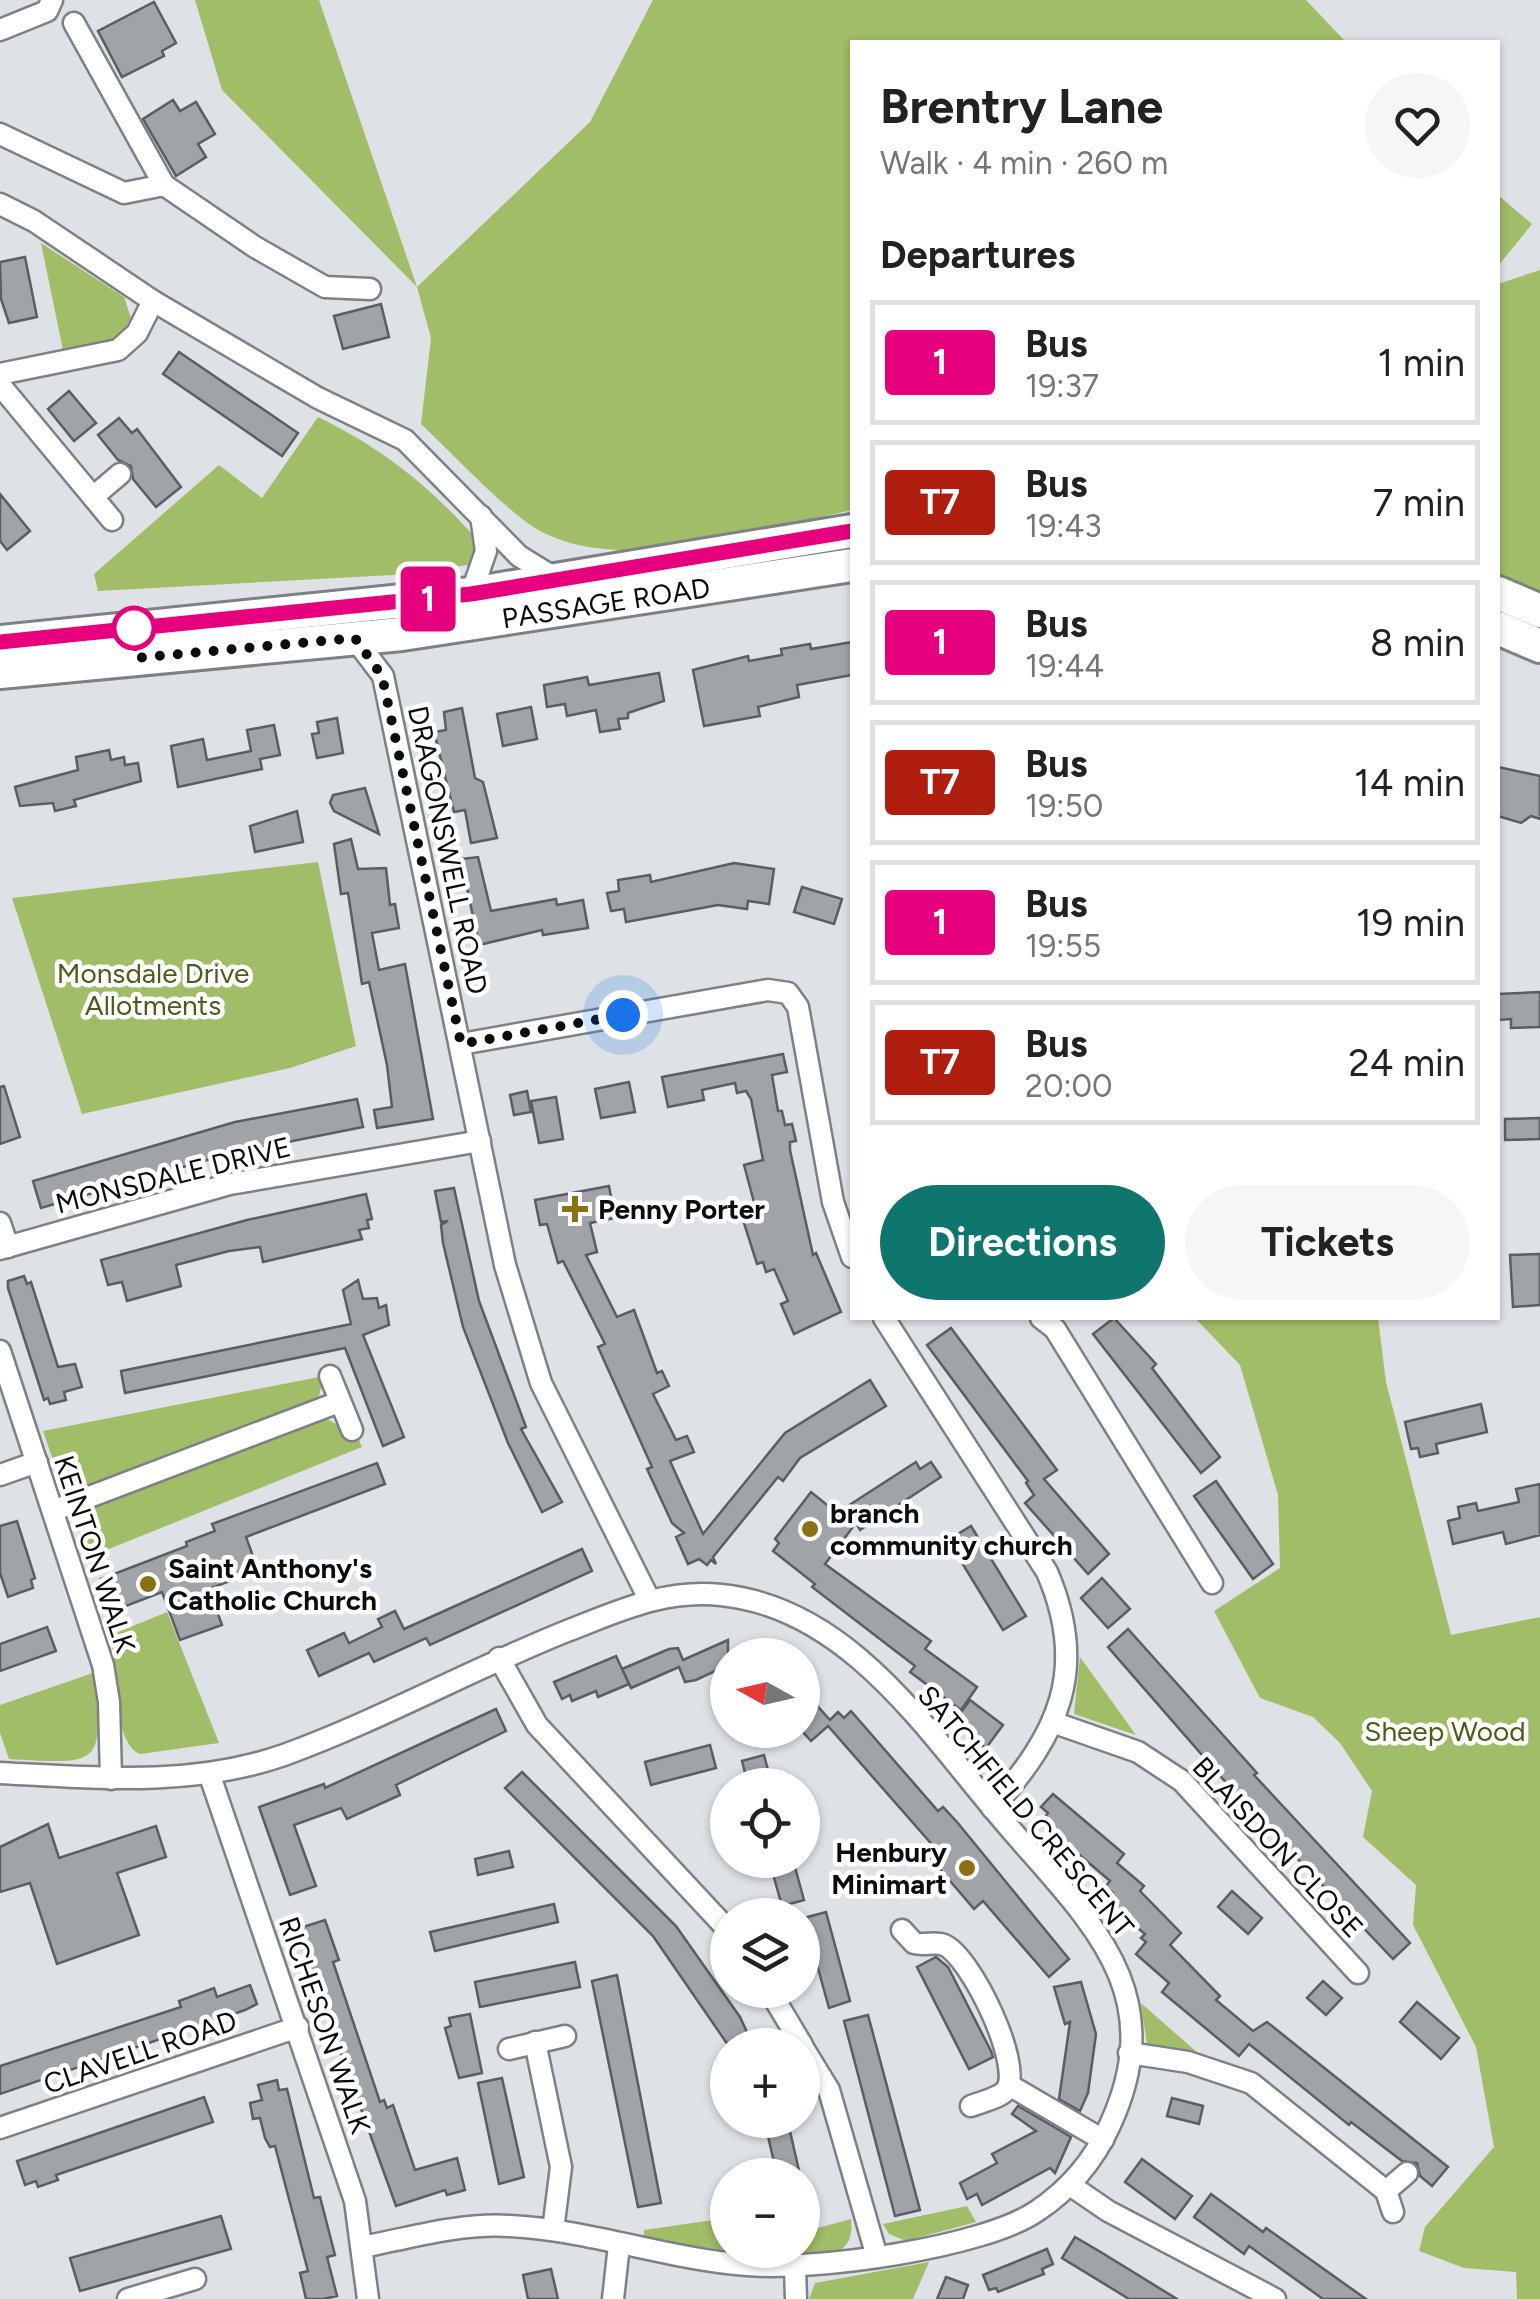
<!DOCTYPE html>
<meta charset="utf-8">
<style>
:root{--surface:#fff;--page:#f6f6f6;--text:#222;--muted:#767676;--line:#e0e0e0;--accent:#0f766e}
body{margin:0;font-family:Figtree,sans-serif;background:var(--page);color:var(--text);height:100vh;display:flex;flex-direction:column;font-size:38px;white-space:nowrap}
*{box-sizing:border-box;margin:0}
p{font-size:32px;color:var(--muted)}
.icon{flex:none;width:55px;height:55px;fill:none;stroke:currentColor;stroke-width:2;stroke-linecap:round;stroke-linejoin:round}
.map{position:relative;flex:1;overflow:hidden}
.details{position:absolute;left:850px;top:40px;width:650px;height:1280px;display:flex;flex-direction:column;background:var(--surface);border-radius:0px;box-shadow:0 2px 8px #0004}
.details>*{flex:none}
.badge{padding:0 20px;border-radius:8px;font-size:35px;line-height:65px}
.needle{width:65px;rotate:278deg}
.buttons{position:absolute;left:710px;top:1638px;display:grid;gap:20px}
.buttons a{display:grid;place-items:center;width:110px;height:110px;border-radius:50%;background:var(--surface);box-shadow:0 2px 8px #0004;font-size:50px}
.you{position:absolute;width:50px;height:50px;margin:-25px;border:8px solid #fff;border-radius:50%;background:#1a73e8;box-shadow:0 0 0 15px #1a73e833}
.map>.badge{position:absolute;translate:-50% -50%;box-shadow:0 0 0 5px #fff}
h2{padding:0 30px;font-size:38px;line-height:90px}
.round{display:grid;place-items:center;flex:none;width:105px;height:105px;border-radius:52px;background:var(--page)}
.head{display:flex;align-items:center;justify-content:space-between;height:170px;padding:0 30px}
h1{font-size:48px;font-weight:700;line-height:75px}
.action{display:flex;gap:20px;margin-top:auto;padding:20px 30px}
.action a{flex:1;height:115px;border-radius:60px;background:var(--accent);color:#fff;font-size:40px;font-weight:700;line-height:115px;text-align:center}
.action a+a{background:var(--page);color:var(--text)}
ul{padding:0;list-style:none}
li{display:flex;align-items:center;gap:30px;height:125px;margin:0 20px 15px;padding:0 10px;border:5px solid var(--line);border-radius:0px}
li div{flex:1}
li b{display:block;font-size:38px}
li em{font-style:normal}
li .badge{min-width:110px;font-weight:700;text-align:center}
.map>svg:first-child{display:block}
.green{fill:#a1bd67}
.building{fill:#a0a3a7;stroke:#5a5d61;stroke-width:2.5}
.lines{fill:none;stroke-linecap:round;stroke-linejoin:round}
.street-casing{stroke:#7d8185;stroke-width:25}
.primary-casing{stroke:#7d8185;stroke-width:38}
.street{stroke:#fff;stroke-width:20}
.primary{stroke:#fff;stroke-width:32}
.line-casing{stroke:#fff;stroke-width:22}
.line{stroke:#e6007e;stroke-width:15}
.walk{stroke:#0b0c0d;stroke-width:10;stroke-dasharray:0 18}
.stop-dot{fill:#fff;stroke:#e6007e;stroke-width:5}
.poi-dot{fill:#8d7013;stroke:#fff;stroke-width:4}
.labels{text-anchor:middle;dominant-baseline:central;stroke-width:9;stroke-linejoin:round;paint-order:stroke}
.street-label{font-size:28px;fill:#0b0c0d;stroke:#fff}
.park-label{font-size:28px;fill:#4b5d1b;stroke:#fff}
.poi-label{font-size:28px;font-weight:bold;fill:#0b0c0d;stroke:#fff;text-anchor:start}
</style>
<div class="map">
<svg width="1540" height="2299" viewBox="0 0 1540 2299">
<rect width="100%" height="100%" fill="#dee2e6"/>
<g class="green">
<path d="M195,0H319L417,287L590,122L653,0H1306L1346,42H852V510C762,529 620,579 535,528C503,508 451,452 421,424L431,338L417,287L222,90Z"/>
<polygon points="1498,195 1532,224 1498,266"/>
<polygon points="41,243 124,297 131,318 119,338 63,350"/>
<polygon points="1540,270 1540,594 1498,577 1498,284"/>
<path d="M318,417C384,449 432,488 480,543L473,564L410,574L98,591L94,574L219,465L262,498Z"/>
<polygon points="318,862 356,1046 290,1068 82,1114 12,898"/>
<polygon points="1195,1318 1378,1318 1386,1382 1451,1635 1540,1617 1540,2299 1517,2299 1516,2272 1464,2268 1419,2251 1425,2227 1494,2147 1476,2047 1413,1925 1416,1885 1363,1837 1372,1791 1340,1743 1313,1717 1260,1698 1214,1611 1280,1568 1278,1495 1240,1365"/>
<polygon points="324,1376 318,1400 91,1488 76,1489 61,1483 43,1431"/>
<path d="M323,1417L357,1435L362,1447L84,1559C76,1534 75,1521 95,1502Z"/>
<path d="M167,1612L219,1743L140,1754C113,1744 114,1662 111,1635Z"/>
<polygon points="1080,1656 1080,1657 1136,1735 1074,1714"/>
<path d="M93,1673C106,1768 98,1764 9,1759L0,1733V1705Z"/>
<polygon points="1141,2005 1142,2004 1199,2054 1147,2044"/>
<polygon points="967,2206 976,2222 906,2241 889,2234 883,2224"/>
<path d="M727,2218L728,2250H802L803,2232L851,2219C852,2230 852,2240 843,2248C817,2269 680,2243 644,2238V2230Z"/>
<polygon points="929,2262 913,2299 809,2299 815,2283"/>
</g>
<g class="building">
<polygon points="154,2 176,43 162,51 164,56 122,77 98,31"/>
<polygon points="173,100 180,111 196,102 215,134 198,144 206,157 176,176 143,119"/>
<polygon points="25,257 37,317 9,323 1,299 0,262"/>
<polygon points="381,304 389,337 343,349 334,316"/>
<polygon points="179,352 298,433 282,456 163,374"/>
<polygon points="69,391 96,423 74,441 48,409"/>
<polygon points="119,418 132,433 137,429 181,487 156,507 133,479 131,466 118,460 98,435"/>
<polygon points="0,494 30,531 7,550 0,541"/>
<polygon points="852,642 852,675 797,685 799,697 758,707 760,716 704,726 693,670 748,656 749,661 782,655 781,649 810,644 811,649"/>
<polygon points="659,673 664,701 628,713 628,718 618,719 620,729 600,732 596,710 567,716 565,704 547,707 544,685 587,677 589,685"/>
<polygon points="531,707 537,739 503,746 497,714"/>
<polygon points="462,708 475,778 483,782 497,838 471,843 465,810 454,812 434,732 446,730 444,712"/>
<polygon points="337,718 343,753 317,758 312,734 319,733 317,722"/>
<polygon points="274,725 280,755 260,759 262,769 178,787 171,746 203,739 207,760 251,751 247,730"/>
<polygon points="109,750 111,760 124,757 125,765 138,763 141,781 74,800 76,806 55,811 53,803 20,806 15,787 78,770 76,757"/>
<polygon points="1498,767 1540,776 1540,819 1531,816 1521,823 1498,816"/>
<polygon points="365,788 379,834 334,811 330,803 333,795"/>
<polygon points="297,811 303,842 255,852 250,826"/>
<polygon points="351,839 358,869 386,868 390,905 395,904 399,928 372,933 379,970 405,964 433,1119 377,1128 374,1110 392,1107 387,1065 369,982 362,984 348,893 341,894 334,844"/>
<polygon points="478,857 491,911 556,899 557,905 583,900 588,928 543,935 542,930 479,945 461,859"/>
<polygon points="734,863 774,869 769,904 748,901 747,909 718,905 626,922 624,909 611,911 607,893 619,891 618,880 650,875 651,882"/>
<polygon points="802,887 842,899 834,924 794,912"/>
<polygon points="1540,992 1540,1027 1511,1028 1511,1019 1498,1020 1498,994"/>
<polygon points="783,1054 787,1072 772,1075 778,1111 782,1111 785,1125 792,1124 796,1141 790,1142 790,1150 813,1255 816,1253 841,1312 794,1334 781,1304 788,1301 774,1269 766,1272 763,1262 757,1264 743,1220 758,1217 744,1165 763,1160 751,1099 746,1091 737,1093 735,1083 702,1090 704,1100 668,1107 662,1077"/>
<polygon points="629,1082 635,1112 601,1118 595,1089"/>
<polygon points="4,1086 20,1137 0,1144 0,1087"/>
<polygon points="527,1091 531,1112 514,1115 510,1095"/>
<polygon points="556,1097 563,1139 539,1143 531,1101"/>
<polygon points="357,1099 363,1127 228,1154 41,1208 33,1181 235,1122"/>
<polygon points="1540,1118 1540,1139 1505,1140 1505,1119"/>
<polygon points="609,1186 615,1218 590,1223 597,1252 586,1255 617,1317 634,1310 657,1373 662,1371 669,1386 653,1394 676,1440 687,1436 694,1452 670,1461 703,1534 785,1433 870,1380 886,1406 800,1458 783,1481 778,1477 713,1557 716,1564 711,1560 707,1565 699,1559 688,1564 676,1537 684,1533 672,1523 647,1469 652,1467 598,1347 605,1344 563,1261 558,1263 547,1224 540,1225 535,1200"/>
<polygon points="454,1188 479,1301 526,1427 521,1429 562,1502 542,1512 508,1443 463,1327 443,1243 441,1225 448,1221 441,1222 435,1191"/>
<polygon points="366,1194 372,1219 367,1220 369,1228 359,1230 362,1239 263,1262 260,1247 229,1251 176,1265 181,1286 127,1301 122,1282 108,1285 101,1260 247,1220"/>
<polygon points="1540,1254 1540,1305 1513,1307 1510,1255"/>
<polygon points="24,1276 27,1284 31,1282 58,1367 75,1364 82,1387 64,1392 66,1400 50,1404 48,1398 44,1400 8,1288 8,1281"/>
<polygon points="358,1280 363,1299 377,1298 379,1308 386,1305 389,1325 363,1335 404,1437 383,1446 345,1348 125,1393 121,1371 351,1324 343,1290"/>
<polygon points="1114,1318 1156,1364 1152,1368 1220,1457 1201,1473 1093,1334"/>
<polygon points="951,1328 1057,1470 1044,1479 1109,1554 1088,1574 1025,1503 1034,1495 1026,1483 1028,1481 927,1345"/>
<polygon points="1481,1404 1487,1432 1436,1444 1438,1453 1420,1457 1418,1448 1411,1449 1405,1422"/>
<polygon points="916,1462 920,1469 931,1462 941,1477 860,1530 856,1523 825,1564 931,1641 925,1649 977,1687 961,1710 910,1672 915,1666 812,1587 815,1584 773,1551 779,1543 775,1539 811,1492 837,1513"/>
<polygon points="377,1463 385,1484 246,1537 258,1570 209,1589 222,1625 180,1640 162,1592 113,1611 101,1579 187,1546 186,1542 215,1531 212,1524"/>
<polygon points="1216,1481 1273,1564 1253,1579 1194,1496"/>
<polygon points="1540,1484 1540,1535 1506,1544 1503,1532 1453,1544 1448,1521 1460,1518 1458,1507 1476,1503 1478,1511 1519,1502 1516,1489"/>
<polygon points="17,1521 35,1578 31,1580 33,1588 8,1597 0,1573 0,1526"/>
<polygon points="971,1526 1026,1616 1003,1630 948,1540"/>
<polygon points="582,1549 592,1571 430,1645 426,1638 374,1662 369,1653 319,1676 307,1650 344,1633 349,1643 382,1627 378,1619 395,1611 404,1629"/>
<polygon points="1102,1578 1130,1609 1108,1628 1081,1598"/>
<polygon points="47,1627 56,1651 0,1671 0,1644"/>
<polygon points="1128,1629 1257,1773 1254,1775 1410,1943 1393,1959 1236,1794 1108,1647"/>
<polygon points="728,1640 728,1665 696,1680 685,1682 679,1667 631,1688 622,1669 669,1649 678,1648 683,1660"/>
<polygon points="616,1656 629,1684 598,1697 596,1691 572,1701 570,1695 562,1699 554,1682"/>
<polygon points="802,1689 830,1720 838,1712 844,1718 851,1711 938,1811 943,1807 957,1822 1069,1959 1049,1977 983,1901 974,1909 927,1854 935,1848 828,1726 811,1741 802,1731"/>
<polygon points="970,1700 1003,1725 986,1748 953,1723"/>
<polygon points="496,1709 506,1731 396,1785 400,1795 347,1819 341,1808 294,1825 316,1886 290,1895 259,1807 324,1784 325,1788"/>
<polygon points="710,1745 716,1768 651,1785 645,1762"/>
<polygon points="764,1755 772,1785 748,1785 742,1761"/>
<polygon points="522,1772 676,1926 740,2017 753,2045 728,2045 653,1936 505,1788"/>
<polygon points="1053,1794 1124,1854 1117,1863 1144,1886 1140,1891 1181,1933 1170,1945 1220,1996 1216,2000 1253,2031 1267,2022 1448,2167 1432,2186 1420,2176 1417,2163 1402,2161 1351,2122 1349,2125 1249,2044 1239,2056 1162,1992 1169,1983 1136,1954 1146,1942 1141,1938 1145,1934 1106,1901 1113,1893 1105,1887 1110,1881 1041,1822 1048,1813 1041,1807"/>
<polygon points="48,1824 59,1858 156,1826 166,1857 117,1873 139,1935 57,1964 30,1883 0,1892 0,1847"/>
<polygon points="509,1851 513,1867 478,1875 475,1859"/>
<polygon points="769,1860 793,1860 804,1900 782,1906"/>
<polygon points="1232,1891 1262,1918 1248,1934 1218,1907"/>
<polygon points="554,1904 558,1922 435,1951 430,1932"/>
<polygon points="826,1912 850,2001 829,2008 804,1918"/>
<polygon points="325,1920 339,1960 333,1962 380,2102 384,2100 387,2108 393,2105 415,2170 457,2158 465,2190 447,2195 445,2190 396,2206 300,1940 307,1937 303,1927"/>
<polygon points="936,1957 948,1967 991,2051 993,2057 969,2069 917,1967"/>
<polygon points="575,1962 580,1987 480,2007 475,1982"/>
<polygon points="617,1975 661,2203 638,2207 592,1981"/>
<polygon points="1323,1981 1342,1998 1326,2015 1307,1998"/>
<polygon points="1081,1982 1096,2034 1088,2093 1080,2111 1059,2099 1070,2022 1065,2024 1054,1987"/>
<polygon points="250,1985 257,2004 245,2010 0,2094 0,2066 181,2007 179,2001 214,1988 217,1997"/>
<polygon points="1417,2002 1459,2038 1441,2059 1400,2022"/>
<polygon points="470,2014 482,2073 459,2078 445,2028 451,2026 449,2018"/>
<polygon points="868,2015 920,2210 895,2216 844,2021"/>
<polygon points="502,2078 524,2177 499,2184 478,2083"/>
<polygon points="277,2080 279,2090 287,2089 314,2198 320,2197 335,2255 327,2257 337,2296 323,2299 306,2299 300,2273 308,2271 275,2146 270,2147 265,2138 260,2118 253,2119 250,2103 262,2100 258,2085"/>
<polygon points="204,2097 213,2122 56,2175 58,2180 38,2187 36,2181 25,2185 17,2161"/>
<polygon points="1172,2098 1203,2106 1199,2124 1167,2116"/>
<polygon points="1018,2106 1071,2137 1055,2173 1050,2168 982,2205 977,2194 967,2199 960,2183 997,2163 992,2154 1036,2131 1012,2114"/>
<polygon points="789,2127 800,2175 777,2175 767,2132"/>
<polygon points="1142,2159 1192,2196 1175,2219 1125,2182"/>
<polygon points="1211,2194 1263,2232 1266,2228 1366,2299 1323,2299 1249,2246 1244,2254 1194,2217"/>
<polygon points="221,2216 231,2249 80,2291 70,2258"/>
<polygon points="1075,2237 1099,2251 1177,2299 1129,2299 1062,2258"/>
<polygon points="1047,2249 1053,2264 1042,2269 1044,2274 998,2292 996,2288 989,2290 983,2275"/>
<polygon points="551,2269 558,2299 528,2299 523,2275"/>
<polygon points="946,2277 968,2285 963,2299 937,2299"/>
</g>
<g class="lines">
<defs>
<g id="street">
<polyline points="74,23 164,185 255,247 325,287 370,289"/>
<polyline points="0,30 47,11 52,0"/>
<polyline points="0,134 124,193 164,185"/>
<polyline points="0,204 34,221 153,301 318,398 405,440 519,556 558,580"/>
<polyline points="0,374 118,350 137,333 153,301"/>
<polyline points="0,385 112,520"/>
<polyline points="93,497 120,474"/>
<polyline points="471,594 486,551 481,516"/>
<polyline points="355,639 383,676 505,1265 541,1383 649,1599"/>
<polyline points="461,1044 768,990 788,993 798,1007 833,1202 852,1257"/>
<polyline points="0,1223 8,1247"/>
<polyline points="0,1249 230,1184 480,1141"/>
<path d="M884,1318L1047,1572C1089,1669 1059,1734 992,1808"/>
<polyline points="1041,1318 1055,1329 1212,1583"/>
<polyline points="0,1351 103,1665 109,1702 111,1779"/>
<polyline points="330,1376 352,1430"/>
<polyline points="0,1475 37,1462"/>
<polyline points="55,1510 339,1402"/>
<polyline points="499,1658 537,1725 728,1930"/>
<polyline points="1055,1723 1138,1752 1182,1781 1358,1973"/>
<path d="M0,1773C94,1778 193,1787 284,1755C380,1720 472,1669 567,1631C619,1611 664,1589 721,1595C851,1608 929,1735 1007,1825C1088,1920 1172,1990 1110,2125C1094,2160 1070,2189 1037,2211C983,2248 814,2271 747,2265C667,2259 590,2230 510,2226C460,2223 412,2237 363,2247"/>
<polyline points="209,1773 355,2201 368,2299"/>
<path d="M902,1930L914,1943C924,1946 935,1941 944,1945C971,1956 1024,2067 1006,2090C1000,2098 981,2102 971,2106"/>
<polyline points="769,1990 802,2045"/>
<polyline points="535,2042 561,2167 553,2230"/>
<polyline points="802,2046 829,2090 877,2257"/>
<polyline points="509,2049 565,2036"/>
<polyline points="1129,2053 1188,2062 1251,2083 1386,2191"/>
<polyline points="1009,2085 1103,2140"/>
<polyline points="0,2128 298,2027"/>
<polyline points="1070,2185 1108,2211 1275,2299"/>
<polyline points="1393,2212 1386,2191 1407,2173"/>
<polyline points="795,2267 796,2299"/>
<polyline points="128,2299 195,2279"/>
<polyline points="613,2299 619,2245"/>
</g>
<g id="primary">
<polyline points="1498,593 1540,611"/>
<polyline points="1498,628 1540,646"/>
<polyline points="0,642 471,594 852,531"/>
<path id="s1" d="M0,672L402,634L852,565"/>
</g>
</defs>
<use href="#street" class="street-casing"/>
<use href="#primary" class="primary-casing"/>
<use href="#street" class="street"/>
<use href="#primary" class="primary"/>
</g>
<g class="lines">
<defs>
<polyline id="line" points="0,642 471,594 852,531"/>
</defs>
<use href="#line" class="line-casing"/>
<use href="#line" class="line"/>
<polyline class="walk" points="134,628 136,658 355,638 382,676 461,1044 623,1015"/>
</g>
<circle class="stop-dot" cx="134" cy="628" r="20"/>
<g class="poi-dot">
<path d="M570 1194h10v10h10v10h-10v10h-10v-10h-10v-10h10z"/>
<circle cx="810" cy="1529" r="10"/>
<circle cx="148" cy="1584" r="10"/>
<circle cx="967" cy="1868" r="10"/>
</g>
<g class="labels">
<g class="street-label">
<text stroke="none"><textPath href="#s1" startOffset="610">PASSAGE ROAD</textPath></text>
<text transform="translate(448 850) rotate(78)">DRAGONSWELL ROAD</text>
<text transform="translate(173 1175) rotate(-14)">MONSDALE DRIVE</text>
<text transform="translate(95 1554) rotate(72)">KEINTON WALK</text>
<text transform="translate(1026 1811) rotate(50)">SATCHFIELD CRESCENT</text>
<text transform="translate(1278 1847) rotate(47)">BLAISDON CLOSE</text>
<text transform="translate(325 2025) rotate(71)">RICHESON WALK</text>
<text transform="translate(140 2052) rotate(-19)">CLAVELL ROAD</text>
</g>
<g class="park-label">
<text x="153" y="973">Monsdale Drive<tspan x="153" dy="32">Allotments</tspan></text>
<text x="1445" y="1731">Sheep Wood</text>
</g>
<g class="poi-label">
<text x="598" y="1209">Penny Porter</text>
<text x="830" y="1513">branch<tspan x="830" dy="32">community church</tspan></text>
<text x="168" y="1568">Saint Anthony's<tspan x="168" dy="32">Catholic Church</tspan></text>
<text x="947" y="1852" text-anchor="end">Henbury<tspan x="947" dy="32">Minimart</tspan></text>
</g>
</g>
</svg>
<div class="buttons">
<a><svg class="needle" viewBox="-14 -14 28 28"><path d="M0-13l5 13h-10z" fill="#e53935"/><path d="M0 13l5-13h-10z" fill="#767676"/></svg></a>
<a><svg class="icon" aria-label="locate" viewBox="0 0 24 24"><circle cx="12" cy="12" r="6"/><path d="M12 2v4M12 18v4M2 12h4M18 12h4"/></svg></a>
<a><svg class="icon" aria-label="layers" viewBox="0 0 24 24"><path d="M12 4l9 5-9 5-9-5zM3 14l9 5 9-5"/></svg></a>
<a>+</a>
<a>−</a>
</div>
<div class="you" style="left:623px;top:1015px"></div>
<b class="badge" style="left:428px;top:599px;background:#e6007e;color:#fff">1</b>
<section class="details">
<div class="head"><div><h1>Brentry Lane</h1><p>Walk · 4 min · 260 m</p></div><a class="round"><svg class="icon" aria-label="heart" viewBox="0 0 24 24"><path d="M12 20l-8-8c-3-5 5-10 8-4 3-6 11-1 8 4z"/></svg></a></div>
<h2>Departures</h2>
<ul>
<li><span class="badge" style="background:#e6007e;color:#fff">1</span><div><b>Bus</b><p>19:37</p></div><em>1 min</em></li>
<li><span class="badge" style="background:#af1e0e;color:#fff">T7</span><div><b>Bus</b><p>19:43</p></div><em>7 min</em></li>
<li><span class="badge" style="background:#e6007e;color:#fff">1</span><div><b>Bus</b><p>19:44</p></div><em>8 min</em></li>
<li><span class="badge" style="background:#af1e0e;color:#fff">T7</span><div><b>Bus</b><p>19:50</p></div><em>14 min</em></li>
<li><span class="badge" style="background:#e6007e;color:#fff">1</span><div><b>Bus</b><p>19:55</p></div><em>19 min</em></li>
<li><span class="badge" style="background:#af1e0e;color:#fff">T7</span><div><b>Bus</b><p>20:00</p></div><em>24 min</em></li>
</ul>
<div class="action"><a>Directions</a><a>Tickets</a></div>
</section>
</div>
